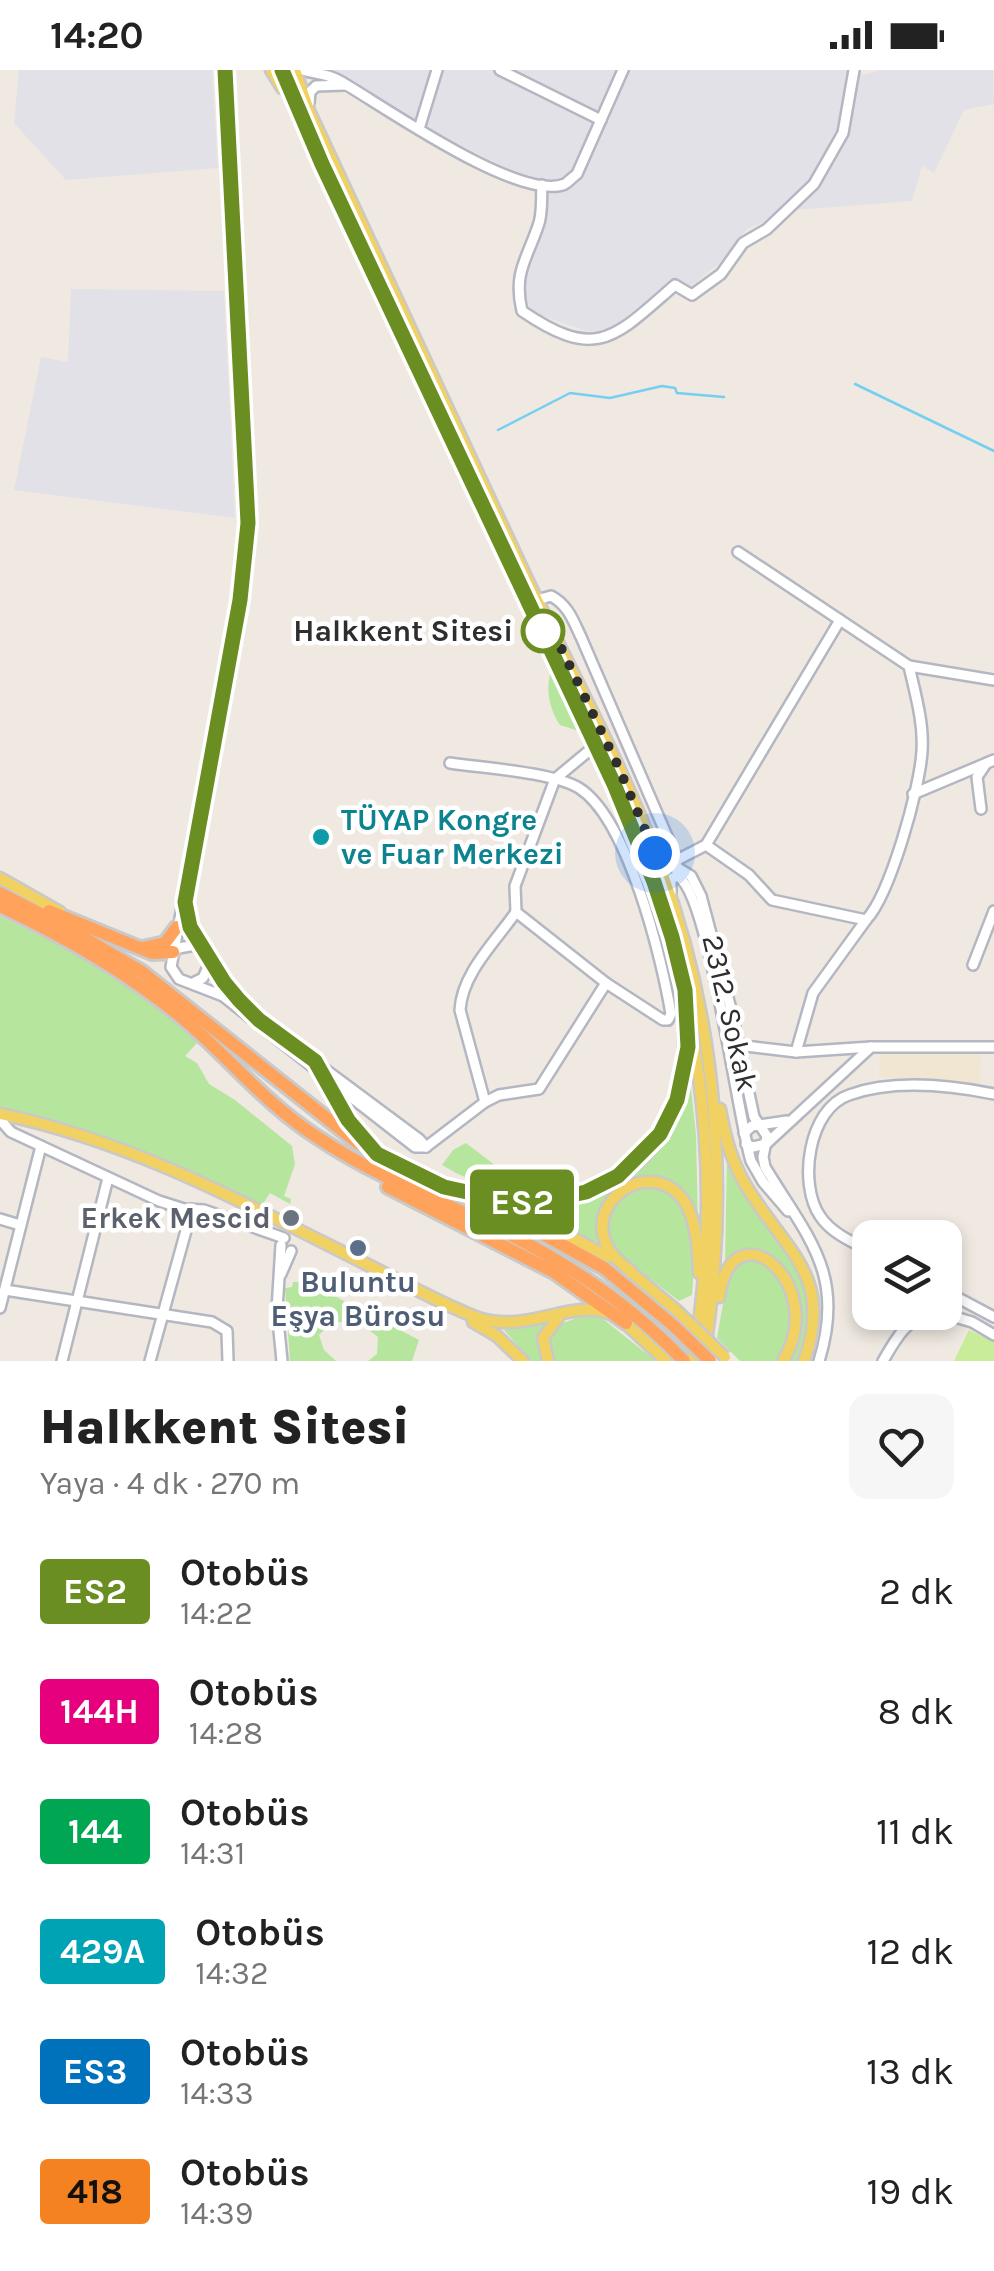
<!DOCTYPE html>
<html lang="tr">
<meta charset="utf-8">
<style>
:root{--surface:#fff;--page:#f6f6f6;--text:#222;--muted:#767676}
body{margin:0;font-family:Karla,sans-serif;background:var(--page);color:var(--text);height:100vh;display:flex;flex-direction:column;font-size:38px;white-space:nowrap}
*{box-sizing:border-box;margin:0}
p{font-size:32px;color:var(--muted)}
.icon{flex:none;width:55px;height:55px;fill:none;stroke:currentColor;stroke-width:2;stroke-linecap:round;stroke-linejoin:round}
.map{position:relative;height:1291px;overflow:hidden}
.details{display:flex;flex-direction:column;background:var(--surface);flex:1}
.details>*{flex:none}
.badge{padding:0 20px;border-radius:8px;font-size:35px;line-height:65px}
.tools{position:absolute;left:852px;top:1150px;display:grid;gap:20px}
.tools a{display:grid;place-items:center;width:110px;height:110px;border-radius:20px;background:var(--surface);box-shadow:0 5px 15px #0003;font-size:50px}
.you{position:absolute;width:50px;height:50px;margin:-25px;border:8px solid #fff;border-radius:50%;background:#1a73e8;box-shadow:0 0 0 15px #1a73e833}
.map>.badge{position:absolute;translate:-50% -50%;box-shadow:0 0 0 5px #fff}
.round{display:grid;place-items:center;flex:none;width:105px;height:105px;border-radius:20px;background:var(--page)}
.head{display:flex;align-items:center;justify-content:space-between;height:170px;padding:0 40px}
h1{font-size:48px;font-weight:800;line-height:75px}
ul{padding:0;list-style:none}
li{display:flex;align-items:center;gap:30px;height:120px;padding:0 40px}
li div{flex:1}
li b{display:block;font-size:38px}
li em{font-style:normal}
li .badge{min-width:110px;font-weight:700;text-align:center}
.status{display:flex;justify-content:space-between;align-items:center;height:70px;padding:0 50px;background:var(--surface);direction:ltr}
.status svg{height:28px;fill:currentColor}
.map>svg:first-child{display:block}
.industrial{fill:#e3e1e8}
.education{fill:#f0e6d1}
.green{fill:#b6e59e}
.pitch{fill:#c9ec9a}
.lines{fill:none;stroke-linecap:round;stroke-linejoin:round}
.stream{stroke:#75cff0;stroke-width:2.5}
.minor-casing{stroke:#b4b7c1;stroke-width:14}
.major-casing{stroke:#c9c9c9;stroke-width:15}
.highway-casing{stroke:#c9c9c9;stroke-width:18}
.minor{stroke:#fff;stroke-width:9}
.major{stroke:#f2d163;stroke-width:10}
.highway{stroke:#ffa35c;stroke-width:12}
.major-bridge-casing{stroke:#c9c9c9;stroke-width:15;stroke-linecap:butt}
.highway-bridge-casing{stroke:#c9c9c9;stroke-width:18;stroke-linecap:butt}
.major-bridge{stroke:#f2d163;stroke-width:10}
.highway-bridge{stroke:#ffa35c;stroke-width:12}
.line-casing{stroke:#fff;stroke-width:22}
.line{stroke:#6b8e23;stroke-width:15}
.walk{stroke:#2e2e2e;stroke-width:10;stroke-dasharray:0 18}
.stop-dot{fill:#fff;stroke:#6b8e23;stroke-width:5}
.culture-dot{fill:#0f9aa8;stroke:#fff;stroke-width:4}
.worship-dot{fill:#6b7280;stroke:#fff;stroke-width:4}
.service-dot{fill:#5c6f8a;stroke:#fff;stroke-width:4}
.labels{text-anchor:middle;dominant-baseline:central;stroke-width:9;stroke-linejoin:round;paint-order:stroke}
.stop-label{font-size:30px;font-weight:bold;fill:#2e2e2e;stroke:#fff;text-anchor:end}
.culture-label{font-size:30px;font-weight:bold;fill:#0d838f;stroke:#fff;text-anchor:start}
.street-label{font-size:30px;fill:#2e2e2e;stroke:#fff}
.worship-label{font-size:30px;font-weight:bold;fill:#5b616d;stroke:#fff;text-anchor:end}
.service-label{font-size:30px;font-weight:bold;fill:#4e5e75;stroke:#fff}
</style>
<div class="status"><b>14:20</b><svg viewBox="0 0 49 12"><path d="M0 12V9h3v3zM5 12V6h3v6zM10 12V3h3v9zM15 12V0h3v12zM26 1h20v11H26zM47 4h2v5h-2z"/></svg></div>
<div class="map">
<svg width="994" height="1291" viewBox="0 0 994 1291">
<rect width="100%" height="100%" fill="#efe9e1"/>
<g class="industrial">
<polygon points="19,0 212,0 218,98 66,110 14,53"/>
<polygon points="328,0 861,0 862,5 881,0 993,0 994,34 964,40 934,103 922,96 912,131 795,140 747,159 721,192 691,216 676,208 609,260 589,262 531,242 523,221 527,190 546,152 546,119 432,60"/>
<polygon points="71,219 224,221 235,448 14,420 41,287 68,292"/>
</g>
<polygon class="education" points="981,980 980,1014 879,1007 880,985 888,982"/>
<g class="green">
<path d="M551,602L553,604L579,661L560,655C550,640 545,620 551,602Z"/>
<path d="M0,846C69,880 145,914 197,973L185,986L197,993L209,1014L235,1030L292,1076L295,1094L284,1126L291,1129L290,1134L270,1123L261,1137L156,1090L0,1041Z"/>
<path d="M689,1000L696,1065L698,1154L677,1118C627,1093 599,1122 599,1173L517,1136C557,1137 617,1127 642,1092C661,1065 674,1029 689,1000Z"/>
<path d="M466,1073L513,1109L512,1116C487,1119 464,1108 442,1095L453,1080Z"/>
<path d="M727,1087L745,1123L800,1200L809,1233V1250L798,1291H786C803,1251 809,1200 759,1180L734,1184L725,1193Z"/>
<path d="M651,1116C698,1130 695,1184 692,1225L679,1231L617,1183L606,1157L608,1142L627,1121Z"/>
<polygon points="753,1187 776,1200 791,1234 790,1262 778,1291 740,1291 717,1268 728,1205 737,1193"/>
<path d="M300,1208L419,1270L412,1291H368L377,1284L378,1267C357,1250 339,1244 319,1265L324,1280L336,1291H290L285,1218L292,1217L293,1212H299Z"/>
<polygon points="588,1244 598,1245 656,1291 553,1291 547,1273 557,1255"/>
<polygon points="544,1254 538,1270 543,1291 531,1291 504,1260"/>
</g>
<polygon class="pitch" points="969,1260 994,1272 994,1291 954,1291"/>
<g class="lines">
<g class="stream">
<polyline points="855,314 994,381"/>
<polyline points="498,360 570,323 610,328 662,316 675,318 677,323 724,327"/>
</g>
<defs>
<g id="minor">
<polyline points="225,0 245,364 246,492 171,897 179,909 223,926 318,1001"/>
<path d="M303,0C315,4 329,4 340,11C382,35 520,133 565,114C569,111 573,107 577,104L623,0"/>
<polyline points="500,0 601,50"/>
<polyline points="309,33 310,22 316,16 345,15"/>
<polyline points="419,59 437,0"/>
<path d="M542,115C541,128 543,144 538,156C527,189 513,203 522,241C597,292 614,268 675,215L692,225L721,204L743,173L767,159L814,114L843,63L854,0"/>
<path d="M738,482L909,596C915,623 924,653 922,681C920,718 890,825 866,850"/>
<path d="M537,530L551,526C568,535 573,550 581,567L676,787L677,806L671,809V823"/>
<polyline points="909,596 994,610"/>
<polyline points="596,675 555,709 515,816 516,842 606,913"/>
<polyline points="913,724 994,690"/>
<polyline points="981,739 977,707 985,695"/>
<polyline points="706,775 749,805 772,830 866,850 813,923 796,982"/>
<path d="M657,785L691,806L701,826L731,939L754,1047L767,1066L763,1087L765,1097C808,1168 846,1204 819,1291"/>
<polyline points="677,790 706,775 840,550"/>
<path d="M677,806C709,821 737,1045 751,1091L763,1112L788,1141"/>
<path d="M185,839C192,873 227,919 251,943"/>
<polyline points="173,879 201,874"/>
<polyline points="973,895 994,841"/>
<polyline points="193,913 203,908 211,890"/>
<polyline points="271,959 419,1069 426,1077"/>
<polyline points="737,975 796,982 871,977"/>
<polyline points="329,1010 415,1077 426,1077"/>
<path d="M485,1032L460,940C462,903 496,871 516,842"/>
<polyline points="4,1045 3,1053 11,1062 159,1131 184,1139 204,1140 284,1168"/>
<polyline points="744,1063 752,1056 787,1051"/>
<polyline points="746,1074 753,1077 766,1074 871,977 994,977"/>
<path d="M426,1077L485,1032L499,1025L539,1019L606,913L663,950H668L671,944C662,889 628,749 579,718C552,702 483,698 450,693"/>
<polyline points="0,1149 20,1155"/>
<polyline points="281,1175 277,1240 282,1291"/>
<path d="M870,1181C852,1172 831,1163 820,1146C798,1114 808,1039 849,1025C893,1009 949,1015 994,1024"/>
<polyline points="281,1204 291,1181"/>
<polyline points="5,1220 212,1252 227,1261 228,1291"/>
<polyline points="945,1221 994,1247"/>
<polyline points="0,1238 41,1076"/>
<polyline points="938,1242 972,1252 994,1265"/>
<polyline points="62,1291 108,1108"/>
<polyline points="150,1291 192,1139"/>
<path d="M883,1291C895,1270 907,1248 932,1242"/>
</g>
<g id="major">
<polyline points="271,0 282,18"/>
<path d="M282,0L322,94L614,714C696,896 728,1093 693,1291"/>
<path d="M295,0L310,43C381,194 450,346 521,496C568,597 623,694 661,799C719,956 730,1126 703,1291"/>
<polyline points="0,808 60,842"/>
<path d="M720,1039C725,1067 732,1094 748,1119C787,1182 834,1208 804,1291"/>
<path d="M0,1044C133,1071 254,1138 374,1198C408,1215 442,1234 478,1248C527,1264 572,1229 608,1243"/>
<polyline points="515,1146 546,1154 609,1187"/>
<polyline points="627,1199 676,1240"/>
<path d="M631,1201C556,1151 648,1073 686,1134C697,1153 698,1182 699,1203"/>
<path d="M719,1227C732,1133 830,1214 783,1291"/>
<polyline points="623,1251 666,1291"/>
<polyline points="473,1252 497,1266 523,1291"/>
<polyline points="548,1291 543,1268 558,1248"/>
</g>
<g id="highway">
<polyline points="0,823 62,855 142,902 358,1073 412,1102 523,1153 604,1198 674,1256"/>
<path d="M0,836C66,867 131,904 187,952C231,990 267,1035 317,1067C372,1104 433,1128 493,1156C563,1190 630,1234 684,1291"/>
<polyline points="49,841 152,883 173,882"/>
<polyline points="143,878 165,873 177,857"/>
<polyline points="315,991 348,1050 369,1075"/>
<polyline points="388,1117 554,1202 626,1253"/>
<path d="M476,1124C567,1144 659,1112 682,1012C690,980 682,951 685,920"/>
</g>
</defs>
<use href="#minor" class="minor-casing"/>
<use href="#major" class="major-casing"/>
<use href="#highway" class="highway-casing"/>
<use href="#minor" class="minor"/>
<use href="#major" class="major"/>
<use href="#highway" class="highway"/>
<defs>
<polyline id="major-bridge" points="676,1240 725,1287"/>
<polyline id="highway-bridge" points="674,1256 710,1291"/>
</defs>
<use href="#major-bridge" class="major-bridge-casing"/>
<use href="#highway-bridge" class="highway-bridge-casing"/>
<use href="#major-bridge" class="major-bridge"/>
<use href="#highway-bridge" class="highway-bridge"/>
</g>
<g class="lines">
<defs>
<polyline id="line" points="225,0 248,453 240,530 185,832 190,857 224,912 239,930 259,950 315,991 348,1050 377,1084 444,1117 490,1127 540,1132 586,1122 618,1106 660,1064 677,1030 688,977 685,920 672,867 654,812 614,714 322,94 282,0"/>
</defs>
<use href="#line" class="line-casing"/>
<use href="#line" class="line"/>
<polyline class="walk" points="543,561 550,555 618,696 655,783"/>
</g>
<circle class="stop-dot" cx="543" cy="561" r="20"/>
<circle class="culture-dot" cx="321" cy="767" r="10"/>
<circle class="worship-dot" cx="291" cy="1148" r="10"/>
<circle class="service-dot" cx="358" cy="1178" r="10"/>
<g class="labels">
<g class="stop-label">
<text x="513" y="561">Halkkent Sitesi</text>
</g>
<g class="culture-label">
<text x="341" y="750">TÜYAP Kongre<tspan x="341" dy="34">ve Fuar Merkezi</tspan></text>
</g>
<g class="street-label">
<text transform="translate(730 943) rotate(77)">2312. Sokak</text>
</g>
<g class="worship-label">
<text x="271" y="1148">Erkek Mescid</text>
</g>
<g class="service-label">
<text x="358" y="1212">Buluntu<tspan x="358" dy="34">Eşya Bürosu</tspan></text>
</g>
</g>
</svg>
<div class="tools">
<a><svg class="icon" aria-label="layers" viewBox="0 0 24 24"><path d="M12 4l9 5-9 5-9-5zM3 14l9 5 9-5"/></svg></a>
</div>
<div class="you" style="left:655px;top:783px"></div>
<b class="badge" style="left:522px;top:1132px;background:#6b8e23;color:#fff">ES2</b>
</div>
<section class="details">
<div class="head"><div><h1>Halkkent Sitesi</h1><p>Yaya · 4 dk · 270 m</p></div><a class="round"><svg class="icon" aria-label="heart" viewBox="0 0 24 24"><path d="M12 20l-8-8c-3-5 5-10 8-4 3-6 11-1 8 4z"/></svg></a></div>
<ul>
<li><span class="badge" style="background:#6b8e23;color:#fff">ES2</span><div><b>Otobüs</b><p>14:22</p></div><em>2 dk</em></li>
<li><span class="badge" style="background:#e6007e;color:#fff">144H</span><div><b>Otobüs</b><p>14:28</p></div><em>8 dk</em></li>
<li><span class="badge" style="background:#00a651;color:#fff">144</span><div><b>Otobüs</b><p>14:31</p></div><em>11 dk</em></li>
<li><span class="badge" style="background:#00a3b4;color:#fff">429A</span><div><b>Otobüs</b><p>14:32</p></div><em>12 dk</em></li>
<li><span class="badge" style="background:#0072bc;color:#fff">ES3</span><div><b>Otobüs</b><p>14:33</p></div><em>13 dk</em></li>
<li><span class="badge" style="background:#f58220;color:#111">418</span><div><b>Otobüs</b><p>14:39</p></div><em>19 dk</em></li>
</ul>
</section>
